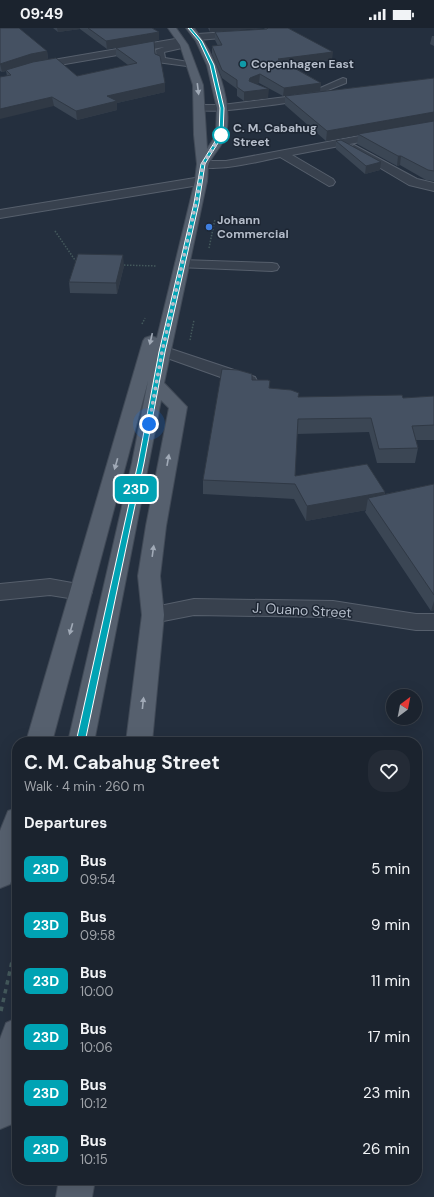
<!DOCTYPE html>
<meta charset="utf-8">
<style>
:root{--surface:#1b232e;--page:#242b36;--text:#f1f3f6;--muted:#a0a4aa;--line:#39404a}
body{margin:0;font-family:"DM Sans",sans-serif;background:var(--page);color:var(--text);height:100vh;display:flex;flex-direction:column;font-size:15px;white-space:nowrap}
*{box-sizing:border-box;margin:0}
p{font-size:13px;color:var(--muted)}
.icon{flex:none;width:22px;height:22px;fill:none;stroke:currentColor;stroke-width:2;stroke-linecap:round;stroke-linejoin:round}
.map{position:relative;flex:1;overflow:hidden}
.sheet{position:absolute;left:12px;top:709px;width:410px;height:448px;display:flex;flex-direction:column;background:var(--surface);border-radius:16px;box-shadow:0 4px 16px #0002,0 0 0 1px var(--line)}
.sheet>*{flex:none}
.badge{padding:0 8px;border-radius:6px;font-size:14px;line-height:26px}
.needle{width:26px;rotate:32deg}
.tools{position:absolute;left:386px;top:661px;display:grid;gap:8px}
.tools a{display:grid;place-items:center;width:36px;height:36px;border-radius:50%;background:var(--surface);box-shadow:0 4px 16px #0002,0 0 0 1px var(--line);font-size:20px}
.you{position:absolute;width:20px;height:20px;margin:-10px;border:3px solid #fff;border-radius:50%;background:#1a73e8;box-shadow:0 0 0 6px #1a73e833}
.map>.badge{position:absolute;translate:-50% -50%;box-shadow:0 0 0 2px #fff}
h2{padding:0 12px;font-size:15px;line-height:36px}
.round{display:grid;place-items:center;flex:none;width:42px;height:42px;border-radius:16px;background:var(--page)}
.summary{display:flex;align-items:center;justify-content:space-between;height:68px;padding:0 12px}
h1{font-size:19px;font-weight:700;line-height:30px}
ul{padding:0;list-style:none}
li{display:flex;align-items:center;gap:12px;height:56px;padding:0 12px}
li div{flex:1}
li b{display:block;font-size:15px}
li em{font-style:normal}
li .badge{min-width:44px;font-weight:700;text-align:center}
.status{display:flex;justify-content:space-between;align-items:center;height:28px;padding:0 20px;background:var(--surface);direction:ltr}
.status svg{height:11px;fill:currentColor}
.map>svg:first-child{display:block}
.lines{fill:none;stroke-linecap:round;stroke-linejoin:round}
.minor-casing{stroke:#565f6c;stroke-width:2}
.major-casing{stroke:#414a57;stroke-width:2}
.path-far1{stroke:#44595c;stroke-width:1.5;stroke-dasharray:1.5 1.5;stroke-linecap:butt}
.path{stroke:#44595c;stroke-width:3.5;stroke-dasharray:4.5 4.5;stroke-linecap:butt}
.minor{fill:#38414e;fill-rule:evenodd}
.major{fill:#56606e;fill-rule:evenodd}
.wall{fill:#3b4654}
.shaded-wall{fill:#303945}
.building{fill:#455162;stroke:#303945}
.oneway{fill:#a1aab7}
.line{fill:#00a3b4;stroke:#fff}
.walk{stroke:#b4bcc9;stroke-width:4;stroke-dasharray:0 7.2}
.culture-dot{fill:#0f9aa8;stroke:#1d2633;stroke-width:1.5}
.stop-dot{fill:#fff;stroke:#00a3b4;stroke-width:2}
.shop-dot{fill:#3f7fe0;stroke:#1d2633;stroke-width:1.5}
.labels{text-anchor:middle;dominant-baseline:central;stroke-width:3;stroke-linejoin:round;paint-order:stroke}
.far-poi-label{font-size:12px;font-weight:bold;fill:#b4bcc9;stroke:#1d2633;text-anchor:start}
.far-stop-label{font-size:12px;font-weight:bold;fill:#b4bcc9;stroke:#1d2633;text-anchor:start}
.street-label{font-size:14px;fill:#b4bcc9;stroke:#1d2633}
</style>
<div class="status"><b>09:49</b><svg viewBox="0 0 49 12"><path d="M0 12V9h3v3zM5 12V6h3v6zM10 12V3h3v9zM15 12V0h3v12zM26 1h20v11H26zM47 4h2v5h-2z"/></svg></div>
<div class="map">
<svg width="434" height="1169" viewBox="0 0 434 1169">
<rect width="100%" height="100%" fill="#242f3e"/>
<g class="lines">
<defs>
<g id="minor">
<polygon points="245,3 249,6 248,8 197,12 193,9 197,6"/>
<polygon points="181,10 185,13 180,16 183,18 182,20 164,24 165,30 194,35 194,39 157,34 156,22 164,19 30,42 25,39 30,36"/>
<path d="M343,50L346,51V55L318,66L317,70L314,71C297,73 202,89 194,80L199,77H222L294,68L296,65L318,61Z"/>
<path d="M434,94V100L292,127L333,151L335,154L333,157L329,158L280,129C266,132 206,147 197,136L203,133H226Z"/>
<polygon points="354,117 417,151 434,155 434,163 409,157 350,122 348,120"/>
<polygon points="201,149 207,153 205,156 0,190 0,182"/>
<polygon points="182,232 272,235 277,236 279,239 277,242 272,243 177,239 175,236 177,233"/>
<polygon points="162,318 255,349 257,353 255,357 249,358 243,357 156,326 154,323 156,320"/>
<polygon points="50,551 89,558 92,564 89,570 81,572 50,567 0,572 0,556"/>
<polygon points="194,571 333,573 416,586 434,586 434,602 416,602 333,589 194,587 153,595 145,593 142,587 145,581"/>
</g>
<g id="major">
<path d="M168,0H176L188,17L203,57L207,121L216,107L217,80L207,37L196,13L186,0H194C215,26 233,72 226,106C224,116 214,125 209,135C207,140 208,147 207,153L164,355L187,379L166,498L160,548L164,587L152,714H126L142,587L138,548L146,498L169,380L161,372L94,714H68L132,435L148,353L52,714H26L143,313L145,310L151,308L157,310L195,153L197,136L194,107L193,57L180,17Z"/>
<polygon points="17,780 17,837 10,856 0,860 0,803 8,783"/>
<polygon points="17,990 17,1083 12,1096 0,1101 0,1011 6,995"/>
<polygon points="59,1152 95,1152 92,1169 56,1169"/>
</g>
</defs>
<use href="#minor" class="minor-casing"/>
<use href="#major" class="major-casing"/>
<g class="path-far1">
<polyline points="55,203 77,235"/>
<polyline points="209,220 215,191"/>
<polyline points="121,237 157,238"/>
<polyline points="142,296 145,290"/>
<polyline points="190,312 194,292"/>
</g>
<polyline class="path" points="1,983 17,911"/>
<use href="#minor" class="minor"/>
<use href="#major" class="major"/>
</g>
<g class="wall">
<polygon points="0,0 47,23 48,31 33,34 22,37 77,48 128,37 116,28 116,20 155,26 165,55 165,64 117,75 117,82 77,92 54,78 7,48 6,43 2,44 0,43"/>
<polygon points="53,0 152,0 159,4 159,12 107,21 80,1 58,4"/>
<polygon points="208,0 288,0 332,32 290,37 321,55 320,63 283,68 259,55 256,56 268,70 244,73 237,68 237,61 222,50 212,26 212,18 218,18 215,12 215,4 265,1 264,0 210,4"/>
<polygon points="432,8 434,8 434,18 430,16"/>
<polygon points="434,50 434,153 433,153 426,152 400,137 397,138 357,116 358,107 326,113 285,77 285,68"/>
<polygon points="336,113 380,142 365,146 336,121"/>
<polygon points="124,238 117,266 70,265 69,254"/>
<polygon points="252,352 270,360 298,369 403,370 434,368 434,412 416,412 418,420 415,435 377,435 369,404 297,406 295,448 385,464 385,466 434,456 434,582 431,583 365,484 366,482 306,493 294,471 203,466 203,452"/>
</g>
<g class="shaded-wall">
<polygon points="57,0 80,0 80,1 58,4"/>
<polygon points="210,0 264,0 210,4"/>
<polygon points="159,4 159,12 107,21 106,13"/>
<polygon points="47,23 48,31 33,34 2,44 0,36 31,26"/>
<polygon points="333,24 332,32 278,39 278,31"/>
<polygon points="260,46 259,55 249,59 250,50"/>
<polygon points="165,55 165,64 117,75 117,82 77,92 76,83 107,68"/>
<polygon points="321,55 320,63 283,68 284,60"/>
<polygon points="269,61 268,70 244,73 244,64"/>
<polygon points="52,69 54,78 0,91 0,81"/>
<polygon points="434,84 434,93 326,113 327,103"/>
<polygon points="398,128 401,128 400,137 397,138"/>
<polygon points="381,134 380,142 365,146 366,138"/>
<polygon points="123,227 124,238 117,266 116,255"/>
<polygon points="385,464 382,478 368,470 366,482 306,493 307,478"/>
<polygon points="434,573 434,582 431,583"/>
</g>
<g class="building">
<polygon points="0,0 19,0 47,23 31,26 0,36"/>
<polygon points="88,0 152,0 159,4 106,13"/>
<polygon points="268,0 288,0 333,24 278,31 321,55 284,60 260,46 250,50 249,53 269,61 244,64 237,59 237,52 222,42 212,18 222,17 215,4 267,1"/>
<polygon points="154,13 155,26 160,28 165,55 107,68 117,73 76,83 52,69 0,81 0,49 11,47 6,42 33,34 56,30 77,48 137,35 116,20"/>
<polygon points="434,50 434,84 327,103 285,68"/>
<polygon points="434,93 434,143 428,142 401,128 398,128 358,106"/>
<polygon points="341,112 381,134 366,138 336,113"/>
<polygon points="78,226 123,227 116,255 69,254"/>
<polygon points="222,341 238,342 252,346 252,352 268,352 270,353 269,360 291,362 299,365 298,369 402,367 403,370 434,368 434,397 412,398 418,420 379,421 371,390 298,391 295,448 367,436 385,464 307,478 295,456 203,452"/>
<polygon points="434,456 434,567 368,470"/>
</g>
<defs><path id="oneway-solid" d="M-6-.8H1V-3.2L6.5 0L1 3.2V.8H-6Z"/></defs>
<g class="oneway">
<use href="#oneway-solid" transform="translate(198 61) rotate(83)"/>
<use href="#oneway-solid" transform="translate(151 311) rotate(103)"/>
<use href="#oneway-solid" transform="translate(168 432) rotate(-80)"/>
<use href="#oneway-solid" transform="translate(116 436) rotate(106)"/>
<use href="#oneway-solid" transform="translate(153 523) rotate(-82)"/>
<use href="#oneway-solid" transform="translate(71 601) rotate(106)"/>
<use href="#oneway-solid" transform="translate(143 675) rotate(-84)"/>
</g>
<polygon class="line" points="188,0 191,0 202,13 214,37 224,80 223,107 205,136 199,175 165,324 144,435 85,714 81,718 76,714 138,435 159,324 194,175 201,136 219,107 220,80 210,37 199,13"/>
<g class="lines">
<polyline class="walk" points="149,396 162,324 196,175 203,136 221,107"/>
</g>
<circle class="culture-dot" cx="243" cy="36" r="4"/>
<circle class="stop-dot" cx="221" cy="107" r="8"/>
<circle class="shop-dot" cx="209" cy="199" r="4"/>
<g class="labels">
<g class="far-poi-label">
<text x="251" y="36">Copenhagen East</text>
<text x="217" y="192">Johann<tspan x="217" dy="14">Commercial</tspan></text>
</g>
<g class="far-stop-label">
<text x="233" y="100">C. M. Cabahug<tspan x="233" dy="14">Street</tspan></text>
</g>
<g class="street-label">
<text transform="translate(302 582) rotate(3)">J. Ouano Street</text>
</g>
</g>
</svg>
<div class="tools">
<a><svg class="needle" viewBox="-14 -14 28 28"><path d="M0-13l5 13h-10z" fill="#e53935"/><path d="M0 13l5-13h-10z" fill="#a0a4aa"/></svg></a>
</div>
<div class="you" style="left:149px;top:396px"></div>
<b class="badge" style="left:136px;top:461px;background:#00a3b4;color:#fff">23D</b>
<section class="sheet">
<div class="summary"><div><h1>C. M. Cabahug Street</h1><p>Walk · 4 min · 260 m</p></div><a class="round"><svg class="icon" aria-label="heart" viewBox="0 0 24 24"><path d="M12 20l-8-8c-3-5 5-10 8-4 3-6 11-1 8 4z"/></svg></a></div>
<h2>Departures</h2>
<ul>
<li><span class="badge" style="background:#00a3b4;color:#fff">23D</span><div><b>Bus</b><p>09:54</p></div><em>5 min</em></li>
<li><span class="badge" style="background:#00a3b4;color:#fff">23D</span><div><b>Bus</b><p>09:58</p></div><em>9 min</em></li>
<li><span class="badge" style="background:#00a3b4;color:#fff">23D</span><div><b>Bus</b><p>10:00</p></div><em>11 min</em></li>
<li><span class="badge" style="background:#00a3b4;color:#fff">23D</span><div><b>Bus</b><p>10:06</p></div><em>17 min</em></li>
<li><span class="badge" style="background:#00a3b4;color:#fff">23D</span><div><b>Bus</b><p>10:12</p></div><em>23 min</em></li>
<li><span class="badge" style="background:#00a3b4;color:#fff">23D</span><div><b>Bus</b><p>10:15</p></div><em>26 min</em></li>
</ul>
</section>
</div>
